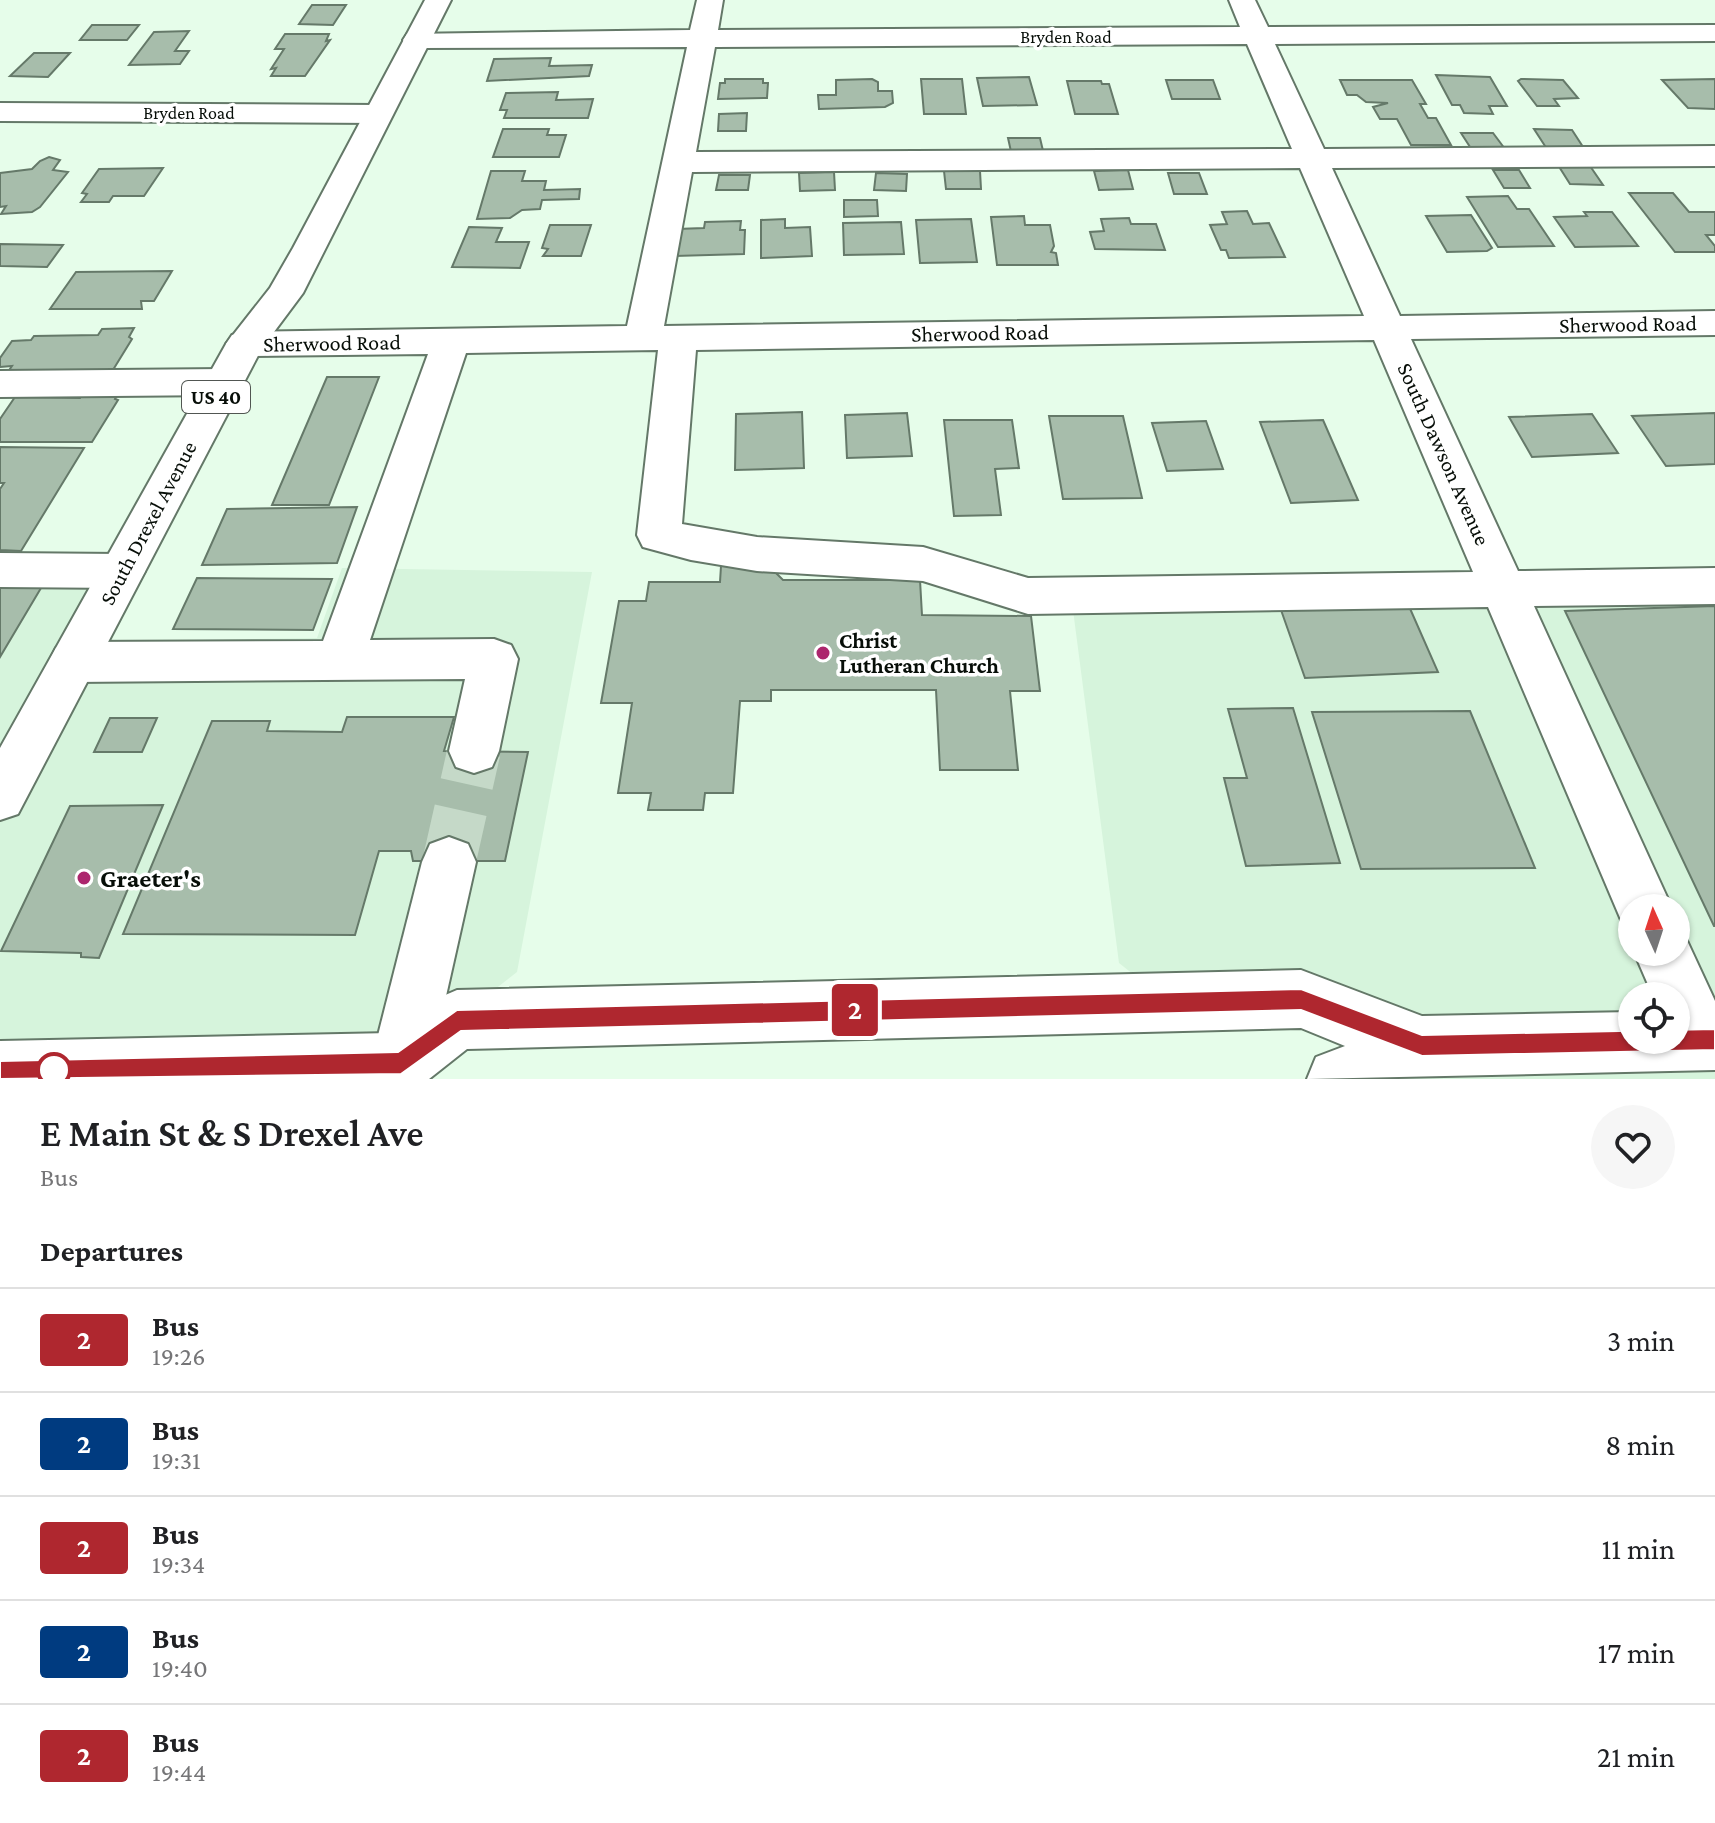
<!DOCTYPE html>
<style>
:root{--surface:#fff;--page:#f6f6f6;--text:#202124;--muted:#757577;--line:#e0e0e0}
body{margin:0;font-family:"Crimson Pro",serif;background:var(--page);color:var(--text);height:100vh;display:flex;flex-direction:column;font-size:30px;white-space:nowrap}
*{box-sizing:border-box;margin:0}
p{font-size:26px;color:var(--muted)}
.icon{flex:none;width:44px;height:44px;fill:none;stroke:currentColor;stroke-width:2;stroke-linecap:round;stroke-linejoin:round}
.map{position:relative;height:1079px;overflow:hidden}
.details{display:flex;flex-direction:column;background:var(--surface);flex:1}
.details>*{flex:none}
.badge{padding:0 16px;border-radius:6px;font-size:28px;line-height:52px}
.needle{width:52px;rotate:357deg}
.tools{position:absolute;left:1618px;top:894px;display:grid;gap:16px}
.tools a{display:grid;place-items:center;width:72px;height:72px;border-radius:50%;background:var(--surface);box-shadow:0 2px 6px #0004;font-size:40px}
.map>.badge{position:absolute;translate:-50% -50%;box-shadow:0 0 0 4px #fff}
h2{padding:0 40px;font-size:30px;line-height:72px}
.round{display:grid;place-items:center;flex:none;width:84px;height:84px;border-radius:42px;background:var(--page)}
.headline{display:flex;align-items:center;justify-content:space-between;height:136px;padding:0 40px}
h1{font-size:38px;font-weight:600;line-height:60px}
ul{padding:0;list-style:none}
li{display:flex;align-items:center;gap:24px;height:104px;padding:0 40px;border-top:2px solid var(--line)}
li div{flex:1}
li b{display:block;font-size:30px}
li em{font-style:normal}
li .badge{min-width:88px;font-weight:700;text-align:center}
.map>svg:first-child{display:block}
.built{fill:#d6f4dc;fill-rule:evenodd}
.building{fill:#a7bdab;stroke:#657969;stroke-width:2}
.lines{fill:none;stroke-linecap:round;stroke-linejoin:round}
.minor-tunnel{stroke:#c5d9c8;stroke-width:53;stroke-dasharray:53 27;stroke-linecap:butt}
.minor-casing{stroke:#647868;stroke-width:4}
.major-casing{stroke:#647868;stroke-width:4}
.minor{fill:#fff;fill-rule:evenodd}
.major{fill:#fff;fill-rule:evenodd}
.line{fill:#af272f;stroke:#fff;stroke-width:2}
.poi-dot{fill:#ac266d;stroke:#fff;stroke-width:3}
.stop-dot{fill:#fff;stroke:#af272f;stroke-width:4}
.labels{text-anchor:middle;dominant-baseline:central;stroke-width:7;stroke-linejoin:round;paint-order:stroke}
.far-street-label{font-size:18px;fill:#070e08;stroke:#fff}
.shield{fill:#fff;stroke:#515652;stroke-width:2}
.shield-label{font-size:20px;font-weight:bold;fill:#070e08}
.street-label{font-size:22px;fill:#070e08;stroke:#fff}
.poi-label{font-size:22px;font-weight:bold;fill:#070e08;stroke:#fff;text-anchor:start}
.near-poi-label{font-size:26px;font-weight:bold;fill:#070e08;stroke:#fff;text-anchor:start}
</style>
<div class="map">
<svg width="1715" height="1079" viewBox="0 0 1715 1079">
<rect width="100%" height="100%" fill="#e6fdea"/>
<g class="built">
<polygon points="134,553 92,642 317,638 342,568 592,572 517,972 402,1062 0,1079 0,554"/>
<path d="M1715,586V1079H1338L1420,1046L1168,1002L1119,963L1070,587ZM1632,908H1676V952H1632ZM1632,996H1676V1040H1632Z"/>
</g>
<g class="building">
<polygon points="312,5 346,5 333,25 299,24"/>
<polygon points="92,25 139,25 127,40 80,40"/>
<polygon points="189,31 175,51 189,51 180,64 129,65 154,32"/>
<polygon points="285,34 329,34 326,41 330,40 305,76 271,76 276,68 271,69 284,49 275,49"/>
<polygon points="34,53 70,53 48,77 10,76"/>
<polygon points="551,58 549,66 592,65 589,76 487,81 494,59"/>
<polygon points="1436,75 1490,77 1507,106 1489,106 1493,114 1464,113 1460,105 1452,105"/>
<polygon points="1029,77 1037,105 983,106 977,78"/>
<polygon points="725,79 763,79 763,83 768,83 767,98 718,99 720,83 725,83"/>
<polygon points="872,79 878,82 878,91 892,91 893,103 885,107 819,109 818,95 836,95 836,80"/>
<polygon points="921,79 962,79 966,114 924,114"/>
<polygon points="1521,79 1563,80 1578,98 1554,99 1559,106 1537,106 1518,81"/>
<polygon points="1715,79 1715,109 1688,108 1662,80"/>
<polygon points="1166,80 1213,80 1220,99 1172,99"/>
<polygon points="1340,80 1412,80 1426,104 1420,104 1428,118 1436,118 1451,145 1411,145 1397,119 1380,119 1373,107 1388,103 1366,102 1357,95 1347,95"/>
<polygon points="1067,81 1101,81 1102,84 1109,84 1118,114 1075,114"/>
<polygon points="558,92 556,100 593,99 588,118 504,118 507,110 500,110 506,93"/>
<polygon points="747,113 746,131 718,131 719,114"/>
<polygon points="503,129 549,129 547,135 566,135 559,157 493,157"/>
<polygon points="1534,129 1572,130 1585,150 1547,149"/>
<polygon points="1461,133 1493,133 1505,149 1472,150"/>
<polygon points="1008,138 1040,138 1044,155 1012,156"/>
<polygon points="49,157 60,160 53,170 68,172 40,207 32,212 1,214 6,206 0,207 0,173 32,169 40,161"/>
<polygon points="1558,165 1590,166 1603,185 1570,184"/>
<polygon points="163,168 144,196 113,196 109,202 81,202 87,194 82,193 99,169"/>
<polygon points="1128,170 1133,189 1099,190 1094,171"/>
<polygon points="1493,170 1519,170 1530,188 1504,188"/>
<polygon points="491,171 525,171 522,181 546,181 544,190 580,189 579,199 542,200 540,209 522,210 510,218 477,219"/>
<polygon points="944,171 980,171 981,189 946,189"/>
<polygon points="834,172 835,190 800,191 799,173"/>
<polygon points="876,173 907,174 906,191 874,190"/>
<polygon points="1168,173 1199,173 1207,194 1174,194"/>
<polygon points="719,175 750,175 748,190 716,190"/>
<polygon points="1629,193 1673,193 1689,212 1715,212 1715,235 1706,235 1715,246 1715,252 1675,252"/>
<polygon points="1508,196 1517,209 1529,209 1554,246 1498,247 1467,197"/>
<polygon points="844,200 877,200 878,216 844,217"/>
<polygon points="1247,211 1253,224 1269,223 1285,257 1229,258 1226,250 1221,250 1210,225 1227,224 1222,212"/>
<polygon points="1584,212 1612,212 1638,246 1575,247 1554,217 1587,216"/>
<polygon points="1471,215 1492,248 1487,251 1447,252 1426,216"/>
<polygon points="1024,216 1025,225 1050,225 1054,246 1051,252 1056,253 1058,265 997,265 991,217"/>
<polygon points="1129,218 1131,224 1156,224 1165,250 1095,249 1090,232 1104,231 1101,219"/>
<polygon points="785,219 785,228 810,227 812,256 761,258 761,220"/>
<polygon points="971,219 977,262 920,263 916,220"/>
<polygon points="741,221 740,230 745,230 744,254 675,256 677,229 704,228 705,222"/>
<polygon points="901,222 904,254 844,255 843,223"/>
<polygon points="550,225 591,225 581,256 543,256 548,249 542,248"/>
<polygon points="469,227 502,228 496,242 529,242 520,268 452,267"/>
<polygon points="0,244 63,245 47,267 0,266"/>
<polygon points="172,271 154,301 141,301 142,309 50,309 76,272"/>
<polygon points="134,328 129,337 132,339 108,378 3,379 12,366 0,367 0,358 12,341 31,340 34,336 98,335 102,329"/>
<polygon points="327,377 379,377 329,505 272,505"/>
<polygon points="86,388 121,388 115,399 118,400 92,442 0,442 0,419 15,397 80,398"/>
<polygon points="802,412 804,468 735,470 736,414"/>
<polygon points="907,413 912,456 847,458 845,415"/>
<polygon points="1715,413 1715,464 1666,466 1632,416"/>
<polygon points="1592,414 1618,453 1532,457 1509,417"/>
<polygon points="1049,416 1123,416 1142,498 1063,499"/>
<polygon points="944,420 1012,420 1019,468 995,469 1001,515 954,516"/>
<polygon points="1323,420 1358,500 1291,503 1260,422"/>
<polygon points="1206,421 1223,469 1167,471 1152,423"/>
<polygon points="0,447 84,448 21,551 0,550 0,489 4,483 0,483"/>
<polygon points="357,507 337,563 202,565 227,509"/>
<polygon points="768,565 783,580 920,580 922,615 1031,616 1040,691 1010,691 1018,770 940,770 936,690 771,690 771,701 740,701 733,793 705,793 703,810 648,810 651,793 618,793 632,703 601,703 619,601 646,601 649,582 720,582 721,566"/>
<polygon points="197,578 332,579 313,630 173,629"/>
<polygon points="0,588 41,588 0,657"/>
<polygon points="1408,604 1438,672 1305,678 1281,610"/>
<polygon points="1715,606 1715,926 1714,926 1565,611"/>
<polygon points="1293,708 1340,863 1246,866 1224,778 1247,778 1228,709"/>
<polygon points="1470,711 1535,868 1361,869 1312,712"/>
<polygon points="347,717 454,717 444,751 528,752 505,861 413,861 411,851 379,851 355,935 123,934 212,721 270,721 267,731 342,732"/>
<polygon points="110,718 157,718 142,752 94,752"/>
<polygon points="163,805 99,958 81,957 81,953 1,951 70,806"/>
</g>
<g class="lines">
<polyline class="minor-tunnel" points="449,862 474,751"/>
<defs>
<g id="minor">
<path d="M697,0H723L718,30L1240,27L1229,0H1255L1268,27L1715,25V41L1275,44L1324,149L1715,146V166L1332,168L1400,316L1715,311V335L1411,339L1518,571L1715,568V604L1534,606L1672,908H1632V930L1624,927L1488,607L1028,614L923,581L757,571L691,560L643,547L637,535L658,350L466,353L370,640L494,639L511,645L518,659L499,751L492,767L474,773L456,767L449,751L465,679L73,682L56,676L49,662L56,648L73,642L323,641L428,354L245,356L232,353L226,344L232,335L245,332L627,326L687,47L417,48L407,46L403,40L407,34L690,30ZM1247,44L1292,149L696,152L715,47ZM1300,168L1364,316L664,326L692,172ZM1374,340L1473,572L1028,578L923,547L757,537L682,524L696,350Z"/>
<polygon points="0,103 378,105 389,108 393,114 389,120 378,123 0,121"/>
<polygon points="224,369 238,373 243,382 238,391 224,395 0,397 0,371"/>
<polygon points="0,553 122,554 138,559 145,571 138,583 122,588 0,587"/>
<polygon points="449,837 468,844 476,862 431,1063 425,1079 377,1079 371,1063 422,862 430,844"/>
<polygon points="1676,929 1683,932 1715,1001 1715,1065 1702,1070 1681,1061 1672,1040 1676,1040 1676,996 1653,996 1634,952 1676,952"/>
</g>
<g id="major">
<polygon points="425,0 451,0 303,293 262,348 18,814 0,820 0,748 226,344 270,288 293,248"/>
<polygon points="1301,970 1422,1016 1632,1012 1632,1040 1676,1040 1676,1011 1715,1010 1715,1070 1307,1079 1316,1057 1345,1046 1301,1028 467,1049 429,1079 0,1079 0,1041 391,1033 436,999 457,990"/>
</g>
</defs>
<use href="#minor" class="minor-casing"/>
<use href="#major" class="major-casing"/>
<use href="#minor" class="minor"/>
<use href="#major" class="major"/>
</g>
<polygon class="line" points="1301,989 1422,1035 1715,1029 1715,1050 1422,1056 1301,1010 461,1031 401,1074 0,1079 0,1061 398,1052 457,1010"/>
<g class="poi-dot">
<circle cx="823" cy="653" r="8"/>
<circle cx="84" cy="878" r="8"/>
</g>
<circle class="stop-dot" cx="54" cy="1070" r="16"/>
<g class="labels">
<g class="far-street-label">
<text x="1066" y="37">Bryden Road</text>
<text x="189" y="113">Bryden Road</text>
</g>
<rect class="shield" x="182" y="381" width="68" height="32" rx="6"/>
<g class="shield-label">
<text x="216" y="397">US 40</text>
</g>
<g class="street-label">
<text transform="translate(1628 324) rotate(-1)">Sherwood Road</text>
<text transform="translate(980 333) rotate(-1)">Sherwood Road</text>
<text transform="translate(332 343) rotate(-1)">Sherwood Road</text>
<text transform="translate(1444 454) rotate(66)">South Dawson Avenue</text>
<text transform="translate(148 523) rotate(-62)">South Drexel Avenue</text>
</g>
<g class="poi-label">
<text x="839" y="640">Christ<tspan x="839" dy="25">Lutheran Church</tspan></text>
</g>
<g class="near-poi-label">
<text x="100" y="878">Graeter's</text>
</g>
</g>
</svg>
<div class="tools">
<a><svg class="needle" viewBox="-14 -14 28 28"><path d="M0-13l5 13h-10z" fill="#e53935"/><path d="M0 13l5-13h-10z" fill="#757577"/></svg></a>
<a><svg class="icon" aria-label="locate" viewBox="0 0 24 24"><circle cx="12" cy="12" r="6"/><path d="M12 2v4M12 18v4M2 12h4M18 12h4"/></svg></a>
</div>
<b class="badge" style="left:855px;top:1010px;background:#af272f;color:#fff">2</b>
</div>
<section class="details">
<div class="headline"><div><h1>E Main St &amp; S Drexel Ave</h1><p>Bus</p></div><a class="round"><svg class="icon" aria-label="heart" viewBox="0 0 24 24"><path d="M12 20l-8-8c-3-5 5-10 8-4 3-6 11-1 8 4z"/></svg></a></div>
<h2>Departures</h2>
<ul>
<li><span class="badge" style="background:#af272f;color:#fff">2</span><div><b>Bus</b><p>19:26</p></div><em>3 min</em></li>
<li><span class="badge" style="background:#003b80;color:#fff">2</span><div><b>Bus</b><p>19:31</p></div><em>8 min</em></li>
<li><span class="badge" style="background:#af272f;color:#fff">2</span><div><b>Bus</b><p>19:34</p></div><em>11 min</em></li>
<li><span class="badge" style="background:#003b80;color:#fff">2</span><div><b>Bus</b><p>19:40</p></div><em>17 min</em></li>
<li><span class="badge" style="background:#af272f;color:#fff">2</span><div><b>Bus</b><p>19:44</p></div><em>21 min</em></li>
</ul>
</section>
